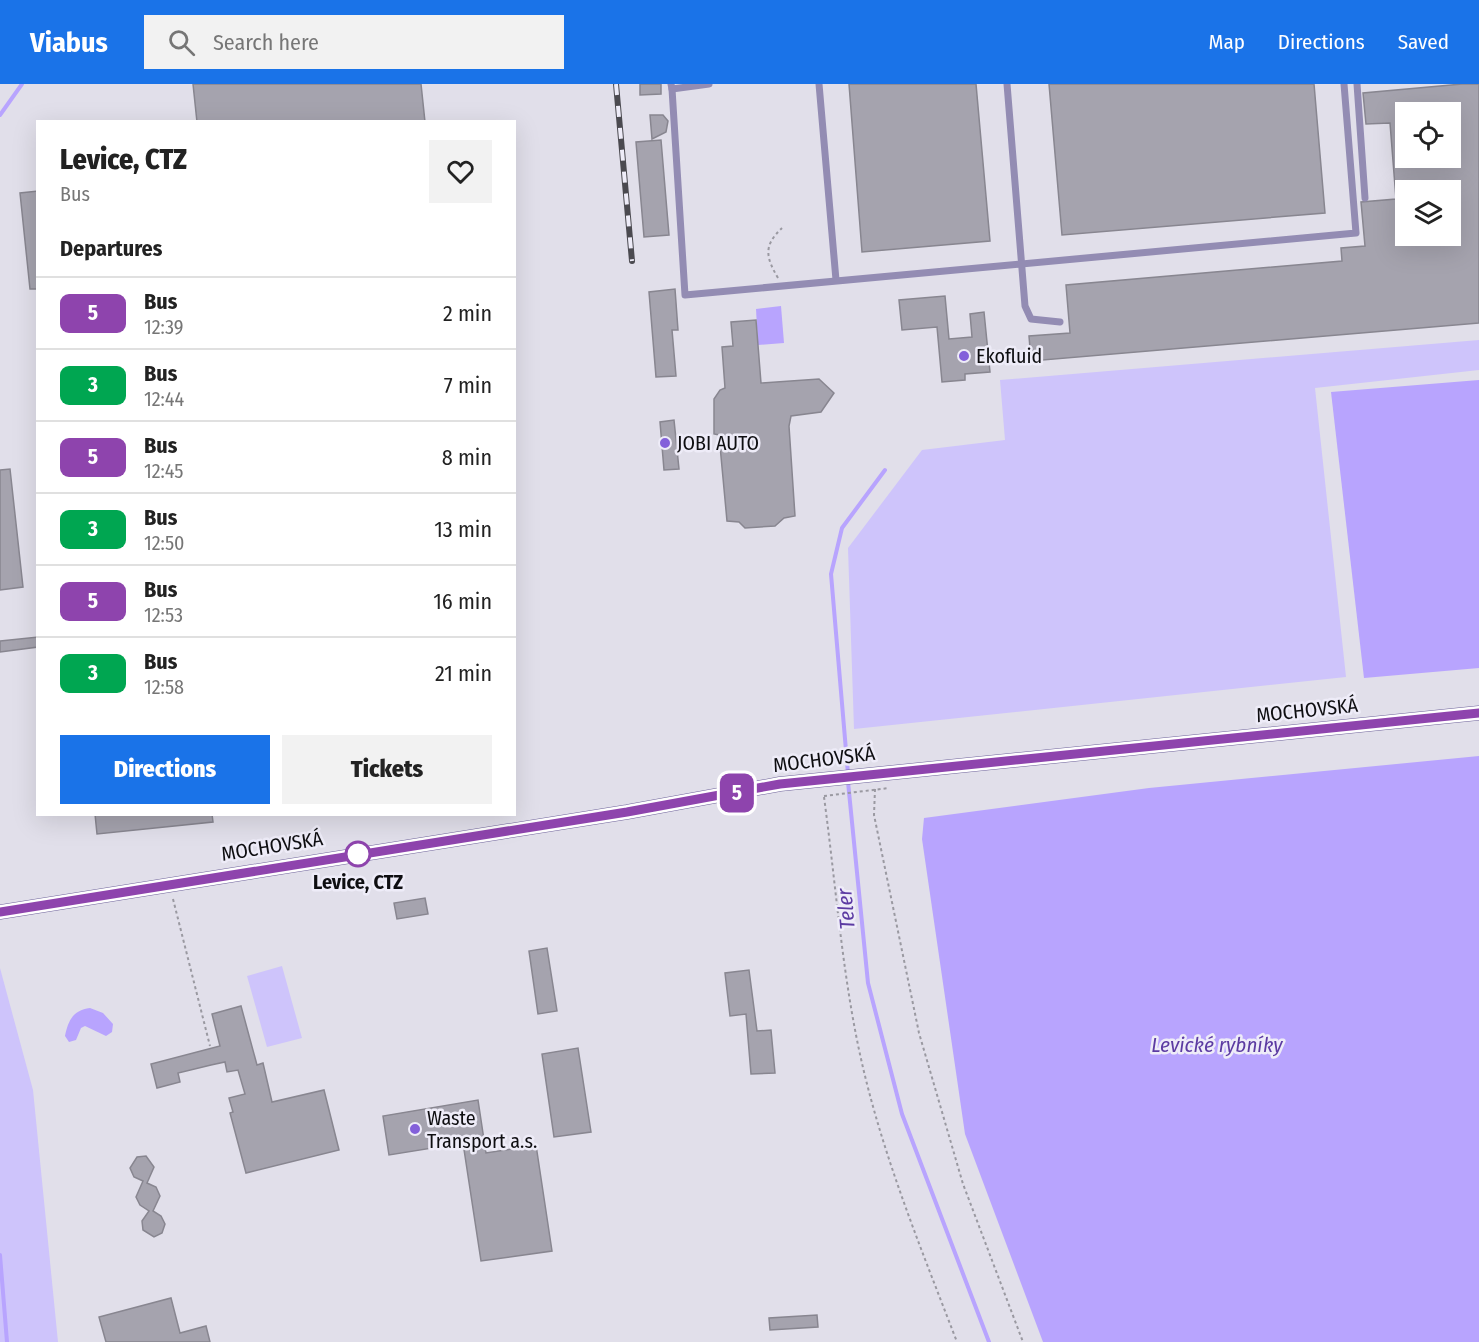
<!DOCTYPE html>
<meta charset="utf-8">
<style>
:root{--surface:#fff;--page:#f2f2f2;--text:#222;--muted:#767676;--line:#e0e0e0;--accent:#1a73e8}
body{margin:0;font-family:"Fira Sans Condensed",sans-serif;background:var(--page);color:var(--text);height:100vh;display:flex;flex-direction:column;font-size:22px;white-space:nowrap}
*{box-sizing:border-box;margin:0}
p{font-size:20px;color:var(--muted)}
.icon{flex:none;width:33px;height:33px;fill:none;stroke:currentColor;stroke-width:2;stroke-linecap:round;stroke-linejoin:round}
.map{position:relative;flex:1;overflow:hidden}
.drawer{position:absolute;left:36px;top:36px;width:480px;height:696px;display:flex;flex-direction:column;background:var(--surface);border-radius:0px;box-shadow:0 6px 24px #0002}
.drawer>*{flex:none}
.badge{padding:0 12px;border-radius:9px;font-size:21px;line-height:39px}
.tools{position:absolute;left:1395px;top:18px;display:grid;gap:12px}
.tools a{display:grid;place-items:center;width:66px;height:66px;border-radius:0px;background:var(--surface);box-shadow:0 6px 24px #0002;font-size:30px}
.map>.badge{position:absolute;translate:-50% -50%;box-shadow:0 0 0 3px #fff}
h2{padding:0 24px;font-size:22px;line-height:54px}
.round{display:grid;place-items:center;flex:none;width:63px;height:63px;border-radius:0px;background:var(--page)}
.overview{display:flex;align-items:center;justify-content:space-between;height:102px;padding:0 24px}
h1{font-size:28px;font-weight:800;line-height:45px}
.action{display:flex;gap:12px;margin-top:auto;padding:12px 24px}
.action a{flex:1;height:69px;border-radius:0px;background:var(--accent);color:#fff;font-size:24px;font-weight:800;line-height:69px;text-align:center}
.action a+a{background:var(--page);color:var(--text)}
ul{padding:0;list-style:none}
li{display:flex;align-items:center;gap:18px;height:72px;padding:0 24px;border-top:2px solid var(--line)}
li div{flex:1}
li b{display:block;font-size:22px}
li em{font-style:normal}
li .badge{min-width:66px;font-weight:700;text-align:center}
header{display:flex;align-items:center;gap:36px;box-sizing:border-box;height:84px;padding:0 30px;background:var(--accent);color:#fff}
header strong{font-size:28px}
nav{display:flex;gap:33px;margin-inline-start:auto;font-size:21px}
.search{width:420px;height:54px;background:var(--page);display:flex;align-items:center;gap:15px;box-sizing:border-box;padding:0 21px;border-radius:0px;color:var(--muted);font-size:22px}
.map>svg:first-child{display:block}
.green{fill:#cec4fb}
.water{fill:#b8a4fe}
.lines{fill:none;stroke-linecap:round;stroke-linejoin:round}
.stream{stroke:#b8a4fe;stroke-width:4}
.building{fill:#a5a3ae;stroke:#888690;stroke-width:1.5;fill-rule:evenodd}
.path{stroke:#9a99a1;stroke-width:2;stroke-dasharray:3 3;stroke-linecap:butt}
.lane{stroke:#938cb3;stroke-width:7}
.secondary{stroke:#6f639b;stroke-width:15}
.rail-casing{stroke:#4b4a50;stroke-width:6}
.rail{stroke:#eeecf8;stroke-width:4;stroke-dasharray:11;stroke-linecap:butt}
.line-casing{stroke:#fff;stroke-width:14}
.line{stroke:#8e44ad;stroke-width:9}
.poi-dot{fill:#8360da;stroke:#eeecf8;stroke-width:2}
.stop-dot{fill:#fff;stroke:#8e44ad;stroke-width:3}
.labels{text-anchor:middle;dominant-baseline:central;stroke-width:5;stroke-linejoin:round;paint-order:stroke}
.poi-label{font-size:20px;fill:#0e0e11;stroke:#eeecf8;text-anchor:start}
.street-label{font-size:20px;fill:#0e0e11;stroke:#eeecf8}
.stop-label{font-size:20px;font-weight:bold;fill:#0e0e11;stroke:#eeecf8}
.water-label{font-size:21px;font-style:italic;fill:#5c3ba2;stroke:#eeecf8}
</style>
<header>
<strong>Viabus</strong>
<div class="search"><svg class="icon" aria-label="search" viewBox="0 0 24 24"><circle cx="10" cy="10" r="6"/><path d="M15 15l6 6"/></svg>Search here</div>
<nav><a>Map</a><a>Directions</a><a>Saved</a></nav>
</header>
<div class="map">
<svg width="1479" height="1258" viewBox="0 0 1479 1258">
<rect width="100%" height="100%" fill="#e1dfea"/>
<g class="green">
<polygon points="1479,256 1479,286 1315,304 1346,593 854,645 848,464 922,366 1005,356 1000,296"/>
<polygon points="282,882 302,954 267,963 247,892"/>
<polygon points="0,884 33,1006 58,1258 0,1258"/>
</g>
<g class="water">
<polygon points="781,222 784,259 758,261 756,225"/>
<polygon points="1479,296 1479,584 1364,594 1331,308"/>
<polygon points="1479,672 1479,1258 1043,1258 965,1050 922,755 924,734 1149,704"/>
<path d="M90,924L103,929L113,940L112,948L106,952L85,942L81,944L76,956L69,958L65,952C68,937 73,926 90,924Z"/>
</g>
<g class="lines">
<g class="stream">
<polyline points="0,31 22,0"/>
<polyline points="848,690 831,490 842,444 885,386"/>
<polyline points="848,698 868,899 902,1030 989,1258"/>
<polyline points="0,1171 7,1258"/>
</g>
</g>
<g class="building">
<polygon points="193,0 421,0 425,38 197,38"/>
<polygon points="640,0 661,0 661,10 640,11"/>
<polygon points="849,0 976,0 990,157 862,168"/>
<polygon points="1049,0 1314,0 1325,129 1062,151"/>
<path d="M1462,0H1479V239L1031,277L1029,252L1070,249L1066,201L1342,177L1341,164L1365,162L1361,118L1396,115L1390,39L1366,40L1363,9ZM1406,28H1450V74H1406ZM1406,106H1450V152H1406Z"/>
<polygon points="650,31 663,31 668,37 666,48 652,55"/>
<polygon points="661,56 669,151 644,153 636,58"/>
<polygon points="38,107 38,205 30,205 20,109"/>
<polygon points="675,205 678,246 672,246 676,292 656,293 649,208"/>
<polygon points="945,212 949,255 972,253 970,230 984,228 990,288 965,290 965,296 942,298 937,243 902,246 899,216"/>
<polygon points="756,236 761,299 819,295 834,309 821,328 791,332 789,342 795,432 784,434 775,442 745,444 739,438 727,437 719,351 714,350 714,315 720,306 725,304 722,263 733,262 731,238"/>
<polygon points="674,336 679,385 664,386 660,338"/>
<polygon points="10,385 23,503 0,506 0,386"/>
<polygon points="38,553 38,563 0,568 0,557"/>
<polygon points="95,730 212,730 213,738 97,750"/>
<polygon points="425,814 428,830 397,835 394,819"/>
<polygon points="547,864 557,927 538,930 529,867"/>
<polygon points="749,886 757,947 771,946 775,989 751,990 746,930 730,932 725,889"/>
<polygon points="241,922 257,981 263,979 272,1018 324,1006 339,1066 246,1089 230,1029 233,1028 229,1014 245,1010 238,986 227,988 225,978 211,981 178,989 180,998 157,1004 151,980 220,962 212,930"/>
<polygon points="578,964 591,1048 554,1053 542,970"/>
<polygon points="478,1016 486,1069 536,1061 552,1167 481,1177 463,1059 389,1071 383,1032"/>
<polygon points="146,1072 154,1083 147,1099 156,1103 160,1112 153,1127 161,1132 165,1140 162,1149 154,1153 143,1146 142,1137 149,1127 140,1121 136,1113 143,1097 134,1093 130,1084 137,1073"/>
<polygon points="171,1214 180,1249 206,1242 210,1258 106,1258 99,1233"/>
<polygon points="817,1231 818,1243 770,1246 769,1234"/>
</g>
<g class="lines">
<g class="path">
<path d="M778,194C765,172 764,161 782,144"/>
<polyline points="875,705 874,731 919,949 963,1100 1023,1258"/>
<polyline points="824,712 889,704"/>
<path d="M824,713C835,794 841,876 857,956C878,1061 919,1159 957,1258"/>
<polyline points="173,815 210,962"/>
</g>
<g class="lane">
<polyline points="671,0 672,5 709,0"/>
<polyline points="819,0 836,196"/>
<polyline points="1007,0 1025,222 1031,235 1060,238"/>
<polyline points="1357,0 1365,114"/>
<polyline points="672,5 685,211 1356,149 1344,0"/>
</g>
<polyline class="secondary" points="0,828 627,728 780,700 1479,629"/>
<defs>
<polyline id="rail" points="616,0 632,177"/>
</defs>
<use href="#rail" class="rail-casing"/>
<use href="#rail" class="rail"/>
</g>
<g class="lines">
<defs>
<polyline id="line" points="0,828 627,728 780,700 1479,629"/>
</defs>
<use href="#line" class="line-casing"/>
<use href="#line" class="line"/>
</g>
<g class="poi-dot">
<circle cx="964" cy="272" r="6"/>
<circle cx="665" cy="359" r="6"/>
<circle cx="415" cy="1045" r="6"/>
</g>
<circle class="stop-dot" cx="358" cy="770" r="12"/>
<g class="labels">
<g class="poi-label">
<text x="976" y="272">Ekofluid</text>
<text x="677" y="359">JOBI AUTO</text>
<text x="427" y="1034">Waste<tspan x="427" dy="23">Transport a.s.</tspan></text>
</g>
<g class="street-label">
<text transform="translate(1307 626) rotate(-6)">MOCHOVSKÁ</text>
<text transform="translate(824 675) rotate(-7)">MOCHOVSKÁ</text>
<text transform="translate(272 762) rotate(-9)">MOCHOVSKÁ</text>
</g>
<g class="stop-label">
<text x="358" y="798">Levice, CTZ</text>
</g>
<g class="water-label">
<text transform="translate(846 825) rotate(-95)">Teler</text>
<text x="1217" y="961">Levické rybníky</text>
</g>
</g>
</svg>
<div class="tools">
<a><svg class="icon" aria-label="locate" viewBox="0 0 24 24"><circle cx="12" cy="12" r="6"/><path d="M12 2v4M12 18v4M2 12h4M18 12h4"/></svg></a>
<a><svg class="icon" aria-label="layers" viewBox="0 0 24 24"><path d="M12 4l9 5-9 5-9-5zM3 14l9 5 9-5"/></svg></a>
</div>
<b class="badge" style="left:737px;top:709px;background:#8e44ad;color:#fff">5</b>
<section class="drawer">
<div class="overview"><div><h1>Levice, CTZ</h1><p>Bus</p></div><a class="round"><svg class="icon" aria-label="heart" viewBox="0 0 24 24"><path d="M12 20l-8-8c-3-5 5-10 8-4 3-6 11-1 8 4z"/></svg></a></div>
<h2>Departures</h2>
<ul>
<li><span class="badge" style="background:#8e44ad;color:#fff">5</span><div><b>Bus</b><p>12:39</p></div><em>2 min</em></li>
<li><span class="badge" style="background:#00a651;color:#fff">3</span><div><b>Bus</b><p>12:44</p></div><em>7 min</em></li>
<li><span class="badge" style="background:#8e44ad;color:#fff">5</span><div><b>Bus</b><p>12:45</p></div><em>8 min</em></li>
<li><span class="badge" style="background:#00a651;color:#fff">3</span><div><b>Bus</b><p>12:50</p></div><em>13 min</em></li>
<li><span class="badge" style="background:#8e44ad;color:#fff">5</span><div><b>Bus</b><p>12:53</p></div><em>16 min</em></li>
<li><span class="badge" style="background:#00a651;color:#fff">3</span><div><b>Bus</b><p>12:58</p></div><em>21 min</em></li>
</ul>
<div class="action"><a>Directions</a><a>Tickets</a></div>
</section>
</div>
